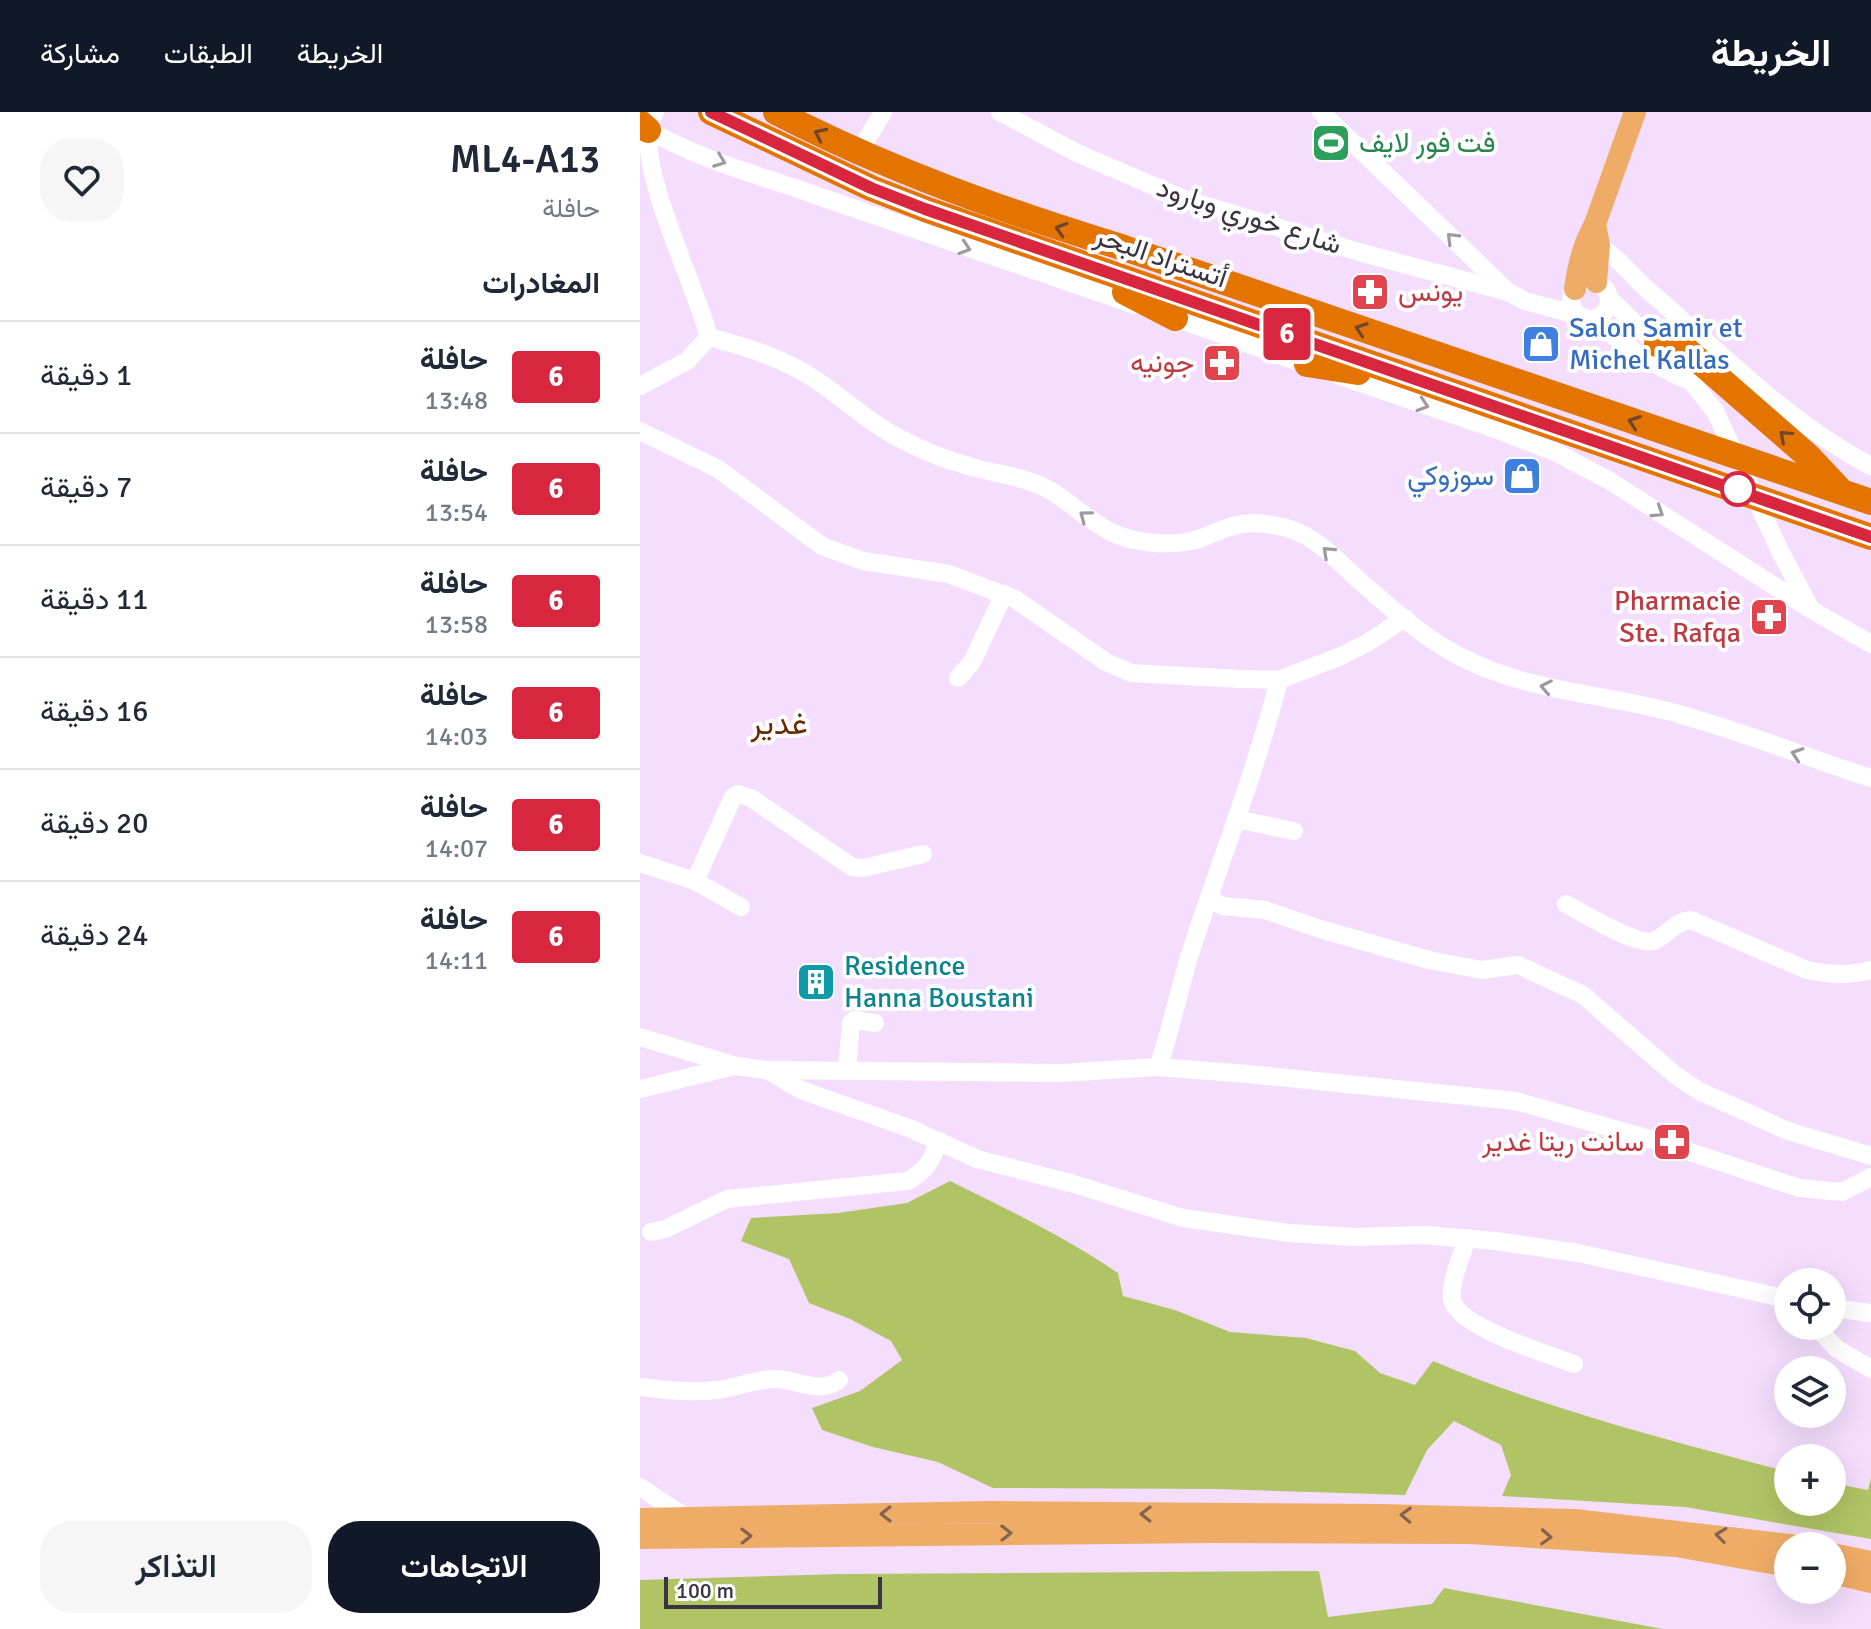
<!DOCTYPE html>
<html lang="ar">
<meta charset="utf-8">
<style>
:root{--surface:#fff;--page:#f6f6f7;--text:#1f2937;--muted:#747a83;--line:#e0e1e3;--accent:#111827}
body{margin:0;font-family:Signika,Vazirmatn,sans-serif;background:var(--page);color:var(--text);direction:rtl;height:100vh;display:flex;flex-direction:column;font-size:30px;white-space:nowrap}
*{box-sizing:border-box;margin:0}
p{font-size:26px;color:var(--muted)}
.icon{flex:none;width:44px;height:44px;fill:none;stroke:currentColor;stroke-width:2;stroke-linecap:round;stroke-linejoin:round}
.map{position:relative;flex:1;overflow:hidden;direction:ltr}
.panel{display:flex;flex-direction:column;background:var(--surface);width:640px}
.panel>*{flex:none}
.badge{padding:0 16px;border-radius:6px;font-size:28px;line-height:52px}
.controls{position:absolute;left:1134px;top:1156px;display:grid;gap:16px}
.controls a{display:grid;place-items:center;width:72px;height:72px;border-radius:50%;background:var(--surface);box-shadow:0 8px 32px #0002;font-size:40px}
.scale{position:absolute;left:24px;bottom:20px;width:218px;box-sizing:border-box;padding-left:8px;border:4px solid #3c3340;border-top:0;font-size:22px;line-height:28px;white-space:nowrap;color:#3c3340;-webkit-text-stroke:6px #fff;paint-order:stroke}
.map>.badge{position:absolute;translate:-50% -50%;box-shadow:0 0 0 4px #fff}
h2{padding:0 40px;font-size:30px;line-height:72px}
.round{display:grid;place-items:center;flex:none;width:84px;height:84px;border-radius:32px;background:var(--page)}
.head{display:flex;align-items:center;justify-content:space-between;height:136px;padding:0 40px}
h1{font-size:38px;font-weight:600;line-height:60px}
.cta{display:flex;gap:16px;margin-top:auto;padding:16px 40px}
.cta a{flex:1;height:92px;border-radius:32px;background:var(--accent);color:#fff;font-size:32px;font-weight:600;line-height:92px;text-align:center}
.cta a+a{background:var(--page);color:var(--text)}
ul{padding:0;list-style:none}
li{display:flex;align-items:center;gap:24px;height:112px;padding:0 40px;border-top:2px solid var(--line)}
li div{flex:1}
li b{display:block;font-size:30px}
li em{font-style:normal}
li .badge{min-width:88px;font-weight:700;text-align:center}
header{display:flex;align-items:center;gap:48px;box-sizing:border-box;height:112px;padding:0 40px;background:var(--accent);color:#fff}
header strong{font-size:38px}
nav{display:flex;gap:44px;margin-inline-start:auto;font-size:28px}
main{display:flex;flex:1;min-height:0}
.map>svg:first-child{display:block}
.forest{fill:#b0c465}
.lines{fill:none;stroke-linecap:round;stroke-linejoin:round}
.minor{stroke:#fff;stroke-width:18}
.major{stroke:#efac66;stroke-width:22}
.highway{stroke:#e47400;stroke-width:26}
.oneway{stroke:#6e462d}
.oneway2{stroke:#9e99a0}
.oneway3{stroke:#84634f}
.line-casing{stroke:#fff;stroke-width:18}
.line{stroke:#d7263d;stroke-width:12}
.stop-dot{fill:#fff;stroke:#d7263d;stroke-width:4}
.labels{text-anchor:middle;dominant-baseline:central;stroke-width:8;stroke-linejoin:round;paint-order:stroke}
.leisure-label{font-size:28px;fill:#27864d;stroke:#fff;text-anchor:start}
.street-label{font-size:28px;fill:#3c3340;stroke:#fff}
.health-label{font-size:28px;fill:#be3a42;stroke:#fff;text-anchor:end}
.shop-label{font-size:28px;fill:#366cbe;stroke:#fff;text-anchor:start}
.culture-label{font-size:28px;fill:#0d838f;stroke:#fff;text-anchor:start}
.quarter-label{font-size:32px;fill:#682b03;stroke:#fff}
</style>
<header>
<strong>الخريطة</strong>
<nav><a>الخريطة</a><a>الطبقات</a><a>مشاركة</a></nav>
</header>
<main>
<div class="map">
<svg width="1231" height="1517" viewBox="0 0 1231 1517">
<rect width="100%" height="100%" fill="#f4ddfd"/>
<g class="forest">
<path d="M310,1069C367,1097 425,1125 478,1161L483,1184L535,1198L590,1220L666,1226L715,1239L740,1261L775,1273L793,1249C908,1298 1028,1328 1148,1360V1390H1192V1371L1228,1378L1231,1366V1427L1045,1395L862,1384L871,1363L861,1333L814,1309L787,1338L765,1383L577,1377L353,1376L298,1350L233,1335L182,1318L172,1296L220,1279L262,1248L251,1229L210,1207L169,1191L149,1147L101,1129L111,1106L198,1101L267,1091Z"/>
<polygon points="679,1459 688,1505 792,1492 804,1476 1023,1517 0,1517 0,1468 201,1462"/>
</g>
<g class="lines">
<g class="minor">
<polyline points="360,0 437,41 544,87 719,140 868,180 885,189 938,203"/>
<polyline points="681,0 866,178"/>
<path d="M8,18C60,48 122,64 178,84C283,121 389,157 495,193"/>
<polyline points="219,40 243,0"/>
<path d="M950,128C973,140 991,163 1010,180C1080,240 1148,311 1231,354"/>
<circle cx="950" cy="188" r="19"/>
<polyline points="969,186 1041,257 1075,299 1139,437 1169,494"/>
<polyline points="527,203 676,256"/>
<path d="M952,207C980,230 1011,253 1045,267"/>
<path d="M69,225C107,235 143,246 176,268C203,286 226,308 255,324C279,337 305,348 332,355C352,361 374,363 394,371C425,382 445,409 475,422C498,431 526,434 551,429C566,426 578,418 593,414C611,409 633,412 650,417C680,427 699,451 722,471C753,498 787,529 825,547C893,581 970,582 1042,603C1106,621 1168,646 1231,666"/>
<polyline points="700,264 858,318 915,340 970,369 1170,497 1231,532"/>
<path d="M0,274L47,249L69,225C55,172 2,67 9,18C9,12 12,5 15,0"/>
<polyline points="0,319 78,357 182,434 223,449 309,462 375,487 466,550 491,561 601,567 639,568 701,544 727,531 765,506"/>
<polyline points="318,566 332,550 364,482"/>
<polyline points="596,707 654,719"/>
<polyline points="0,751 55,769 101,795"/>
<polyline points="55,769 93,685 98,682 111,686 212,755 223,756 283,742"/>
<polyline points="569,787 583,794 625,798 680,817 789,848 842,858 878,853 943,883 1035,963 1059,979 1148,1019 1231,1044"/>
<path d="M926,792C943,801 996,834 1013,829C1028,824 1034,809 1051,808L1167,858C1189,863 1210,864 1231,858"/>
<polyline points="0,925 97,954 126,958 420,961 518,955 608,962 876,989 1017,1029 1159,1076 1202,1080 1231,1065"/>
<path d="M518,955C532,916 539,875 552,836C581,747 616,659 639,568"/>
<polyline points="207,958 211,911 214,908 235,911"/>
<polyline points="129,959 161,978 269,1016 337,1047 434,1072 543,1106 649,1121 714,1125 784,1123 856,1129 938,1141 1148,1187"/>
<polyline points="0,977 94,954"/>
<path d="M11,1120L25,1117L87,1087L268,1069C286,1059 292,1048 299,1029"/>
<path d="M827,1126C822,1144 810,1168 812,1187C816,1215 908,1242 934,1252"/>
<polyline points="1192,1196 1231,1201"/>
<polyline points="1175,1214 1197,1237 1231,1257"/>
<path d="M0,1275C25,1278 50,1281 76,1278C97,1276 117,1266 138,1267C159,1269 181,1282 199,1268"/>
<polyline points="0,1375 51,1409"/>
</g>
<g class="major">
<polyline points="955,112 959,133 956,170"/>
<path d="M935,177C938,153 943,133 955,112L995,0"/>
<polyline points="0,1407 349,1400 739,1403 935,1408 1158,1434"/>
<polyline points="0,1426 573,1420 829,1421 1036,1434 1148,1454"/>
<polyline points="1192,1442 1231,1450"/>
<polyline points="1192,1461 1231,1470"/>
</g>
<g class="highway">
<polyline points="71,0 231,76 285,97 1231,425"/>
<path d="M136,0C248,58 364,99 484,136L1231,390"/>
<polyline points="0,11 8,18"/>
<polyline points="485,180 535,206"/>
<polyline points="1017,232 1031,230 1042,234 1168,344 1198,376"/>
<polyline points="667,252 718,260"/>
</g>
</g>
<defs><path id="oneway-chevron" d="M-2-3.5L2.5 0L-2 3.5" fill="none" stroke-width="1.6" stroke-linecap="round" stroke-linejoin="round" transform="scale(2)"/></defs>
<g class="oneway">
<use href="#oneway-chevron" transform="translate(180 22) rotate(-155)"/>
<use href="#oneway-chevron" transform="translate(421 117) rotate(-163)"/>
<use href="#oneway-chevron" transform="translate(721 217) rotate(-161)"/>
<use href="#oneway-chevron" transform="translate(994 310) rotate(-161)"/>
<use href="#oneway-chevron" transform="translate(1145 324) rotate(-138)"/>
</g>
<g class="oneway2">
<use href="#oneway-chevron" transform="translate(80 49) rotate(21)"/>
<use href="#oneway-chevron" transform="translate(812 126) rotate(-135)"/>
<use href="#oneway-chevron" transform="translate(325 136) rotate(18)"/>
<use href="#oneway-chevron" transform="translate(783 293) rotate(18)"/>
<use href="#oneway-chevron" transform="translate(1018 400) rotate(33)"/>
<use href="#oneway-chevron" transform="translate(445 404) rotate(-143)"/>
<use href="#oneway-chevron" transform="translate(688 440) rotate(-137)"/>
<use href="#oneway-chevron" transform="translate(906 575) rotate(-169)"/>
<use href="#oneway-chevron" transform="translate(1157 642) rotate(-161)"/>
</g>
<g class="oneway3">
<use href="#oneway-chevron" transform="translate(246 1402) rotate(179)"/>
<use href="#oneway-chevron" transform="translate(506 1402) rotate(-179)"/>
<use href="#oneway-chevron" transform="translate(766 1403) rotate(-178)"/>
<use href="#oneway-chevron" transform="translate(366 1421) rotate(-1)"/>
<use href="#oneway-chevron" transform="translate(1081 1423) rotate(-173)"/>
<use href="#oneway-chevron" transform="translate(106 1424) rotate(-1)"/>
<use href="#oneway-chevron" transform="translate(906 1425) rotate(3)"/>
</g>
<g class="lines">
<defs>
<polyline id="line" points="71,0 231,76 285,97 1231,425"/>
</defs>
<use href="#line" class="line-casing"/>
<use href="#line" class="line"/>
</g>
<defs>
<symbol id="stadium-square" viewBox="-11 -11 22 22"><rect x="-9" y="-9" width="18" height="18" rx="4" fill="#2e9e5b" stroke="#fff"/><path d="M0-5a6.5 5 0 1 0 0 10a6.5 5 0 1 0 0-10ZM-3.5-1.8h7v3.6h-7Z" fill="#fff"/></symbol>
<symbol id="pharmacy-square" viewBox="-11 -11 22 22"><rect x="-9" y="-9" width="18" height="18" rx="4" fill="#e0444e" stroke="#fff"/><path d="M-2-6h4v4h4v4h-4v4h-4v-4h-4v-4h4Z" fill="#fff"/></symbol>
<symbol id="shop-square" viewBox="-11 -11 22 22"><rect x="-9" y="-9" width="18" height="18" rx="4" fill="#3f7fe0" stroke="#fff"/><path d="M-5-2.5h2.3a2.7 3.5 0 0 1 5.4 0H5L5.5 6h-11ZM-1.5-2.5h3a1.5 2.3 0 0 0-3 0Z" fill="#fff"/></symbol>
<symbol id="building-square" viewBox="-11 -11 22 22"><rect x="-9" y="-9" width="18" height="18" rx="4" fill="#0f9aa8" stroke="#fff"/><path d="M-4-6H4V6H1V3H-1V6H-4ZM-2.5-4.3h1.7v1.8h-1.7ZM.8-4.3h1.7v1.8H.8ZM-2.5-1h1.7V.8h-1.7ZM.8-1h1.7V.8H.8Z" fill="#fff"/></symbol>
</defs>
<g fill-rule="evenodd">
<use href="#stadium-square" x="669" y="9" width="44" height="44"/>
<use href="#pharmacy-square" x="708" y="158" width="44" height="44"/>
<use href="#shop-square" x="879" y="210" width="44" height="44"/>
<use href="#pharmacy-square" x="560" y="229" width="44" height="44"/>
<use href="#shop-square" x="860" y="342" width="44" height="44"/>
<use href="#pharmacy-square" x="1107" y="483" width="44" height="44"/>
<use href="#building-square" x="154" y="848" width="44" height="44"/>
<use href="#pharmacy-square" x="1010" y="1008" width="44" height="44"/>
</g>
<circle class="stop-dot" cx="1098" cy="377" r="16"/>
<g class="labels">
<g class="leisure-label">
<text x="719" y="31">فت فور لايف</text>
</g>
<g class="street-label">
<text transform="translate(609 104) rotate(18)">شارع خوري وبارود</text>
<text transform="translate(521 145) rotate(19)">أتستراد البحر</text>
</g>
<g class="health-label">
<text x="758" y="180" text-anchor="start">يونس</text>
<text x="554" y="251">جونيه</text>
<text x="1101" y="489">Pharmacie<tspan x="1101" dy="32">Ste. Rafqa</tspan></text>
<text x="1004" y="1030">سانت ريتا غدير</text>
</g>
<g class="shop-label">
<text x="929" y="216">Salon Samir et<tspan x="929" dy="32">Michel Kallas</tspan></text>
<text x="854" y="364" text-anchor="end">سوزوكي</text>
</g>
<g class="culture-label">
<text x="204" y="854">Residence<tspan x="204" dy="32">Hanna Boustani</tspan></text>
</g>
<g class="quarter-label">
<text x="139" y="611">غدير</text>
</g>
</g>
</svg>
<div class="controls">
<a><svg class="icon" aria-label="locate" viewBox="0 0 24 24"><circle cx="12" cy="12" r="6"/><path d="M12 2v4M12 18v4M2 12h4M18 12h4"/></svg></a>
<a><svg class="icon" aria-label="layers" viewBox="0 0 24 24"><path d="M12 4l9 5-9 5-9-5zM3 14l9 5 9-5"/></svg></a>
<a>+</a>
<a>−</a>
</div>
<div class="scale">100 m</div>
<b class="badge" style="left:647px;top:222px;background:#d7263d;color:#fff">6</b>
</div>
<section class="panel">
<div class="head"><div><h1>ML4-A13</h1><p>حافلة</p></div><a class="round"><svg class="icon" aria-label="heart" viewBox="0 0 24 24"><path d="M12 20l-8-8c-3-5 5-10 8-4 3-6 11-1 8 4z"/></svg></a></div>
<h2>المغادرات</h2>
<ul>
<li><span class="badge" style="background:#d7263d;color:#fff">6</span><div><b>حافلة</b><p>13:48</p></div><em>1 دقيقة</em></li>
<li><span class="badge" style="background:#d7263d;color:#fff">6</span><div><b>حافلة</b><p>13:54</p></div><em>7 دقيقة</em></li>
<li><span class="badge" style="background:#d7263d;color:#fff">6</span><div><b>حافلة</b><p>13:58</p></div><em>11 دقيقة</em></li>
<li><span class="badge" style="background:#d7263d;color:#fff">6</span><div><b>حافلة</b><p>14:03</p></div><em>16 دقيقة</em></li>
<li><span class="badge" style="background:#d7263d;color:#fff">6</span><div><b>حافلة</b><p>14:07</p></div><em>20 دقيقة</em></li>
<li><span class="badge" style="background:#d7263d;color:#fff">6</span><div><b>حافلة</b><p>14:11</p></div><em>24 دقيقة</em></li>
</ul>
<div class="cta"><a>الاتجاهات</a><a>التذاكر</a></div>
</section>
</main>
